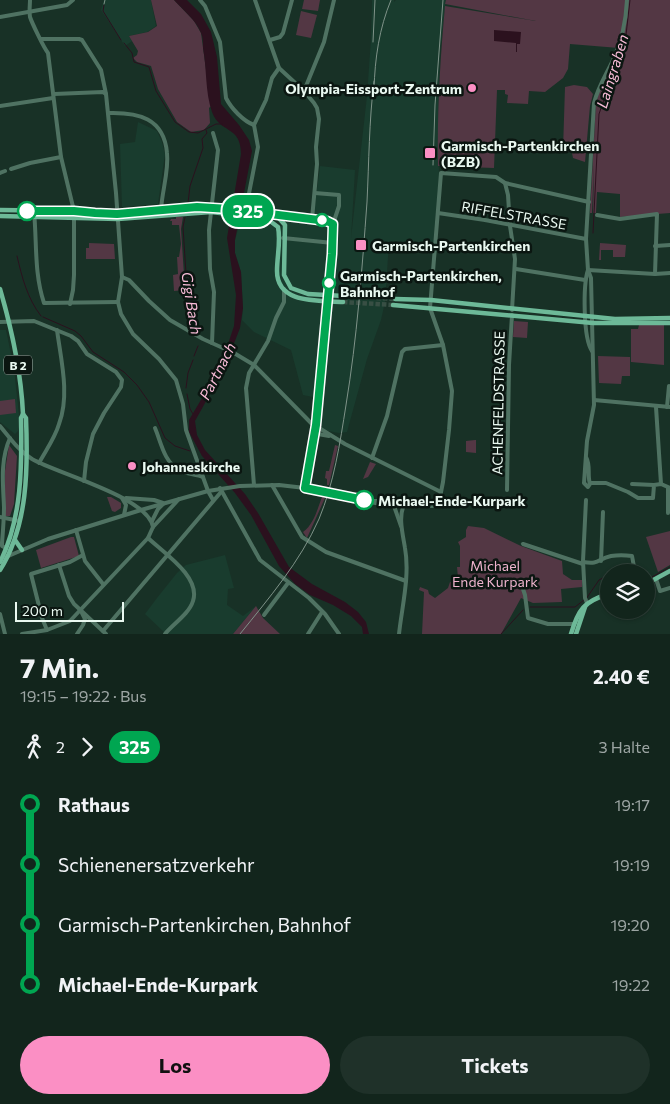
<!DOCTYPE html>
<html lang="de">
<meta charset="utf-8">
<style>
:root{--surface:#12251c;--page:#1f3129;--text:#f1f3f6;--muted:#9ca5a3;--line:#31423b;--accent:#fb8fc4}
body{margin:0;font-family:Commissioner,sans-serif;background:var(--page);color:var(--text);height:100vh;display:flex;flex-direction:column;font-size:19px;white-space:nowrap}
*{box-sizing:border-box;margin:0}
p{font-size:16px;color:var(--muted)}
.icon{flex:none;width:28px;height:28px;fill:none;stroke:currentColor;stroke-width:2;stroke-linecap:round;stroke-linejoin:round}
.map{position:relative;height:634px;overflow:hidden}
.drawer{display:flex;flex-direction:column;background:var(--surface);flex:1}
.drawer>*{flex:none}
.badge{padding:0 10px;border-radius:16px;font-size:18px;line-height:32px}
.controls{position:absolute;left:600px;top:564px;display:grid;gap:10px}
.controls a{display:grid;place-items:center;width:55px;height:55px;border-radius:50%;background:var(--surface);box-shadow:0 1px 4px #0004,0 0 0 1px var(--line);font-size:25px}
.scale{position:absolute;left:15px;bottom:12px;width:109px;box-sizing:border-box;padding-left:5px;border:2px solid #eaf9f1;border-top:0;font-size:14px;line-height:18px;white-space:nowrap;color:#eaf9f1;-webkit-text-stroke:4px #0b1611;paint-order:stroke}
.map>.badge{position:absolute;translate:-50% -50%;box-shadow:0 0 0 2px #fff}
.legs{display:flex;align-items:center;gap:8px;height:55px;padding:0 20px;font-size:16px}
.legs p{margin-inline-start:auto}
.summary{display:flex;align-items:center;justify-content:space-between;height:85px;padding:0 20px}
h1{font-size:28px;font-weight:700;line-height:38px}
.cta{display:flex;gap:10px;margin-top:auto;padding:10px 20px}
.cta a{flex:1;height:58px;border-radius:30px;background:var(--accent);color:#111;font-size:20px;font-weight:700;line-height:58px;text-align:center}
.cta a+a{background:var(--page);color:var(--text)}
ul{padding:0 20px;list-style:none}
li{display:flex;align-items:center;gap:18px;height:60px;font-size:19px}
li i{display:grid;place-items:center;width:8px;height:100%;margin:0 6px;background:currentColor}
li i::after{content:'';width:12px;height:12px;margin:-6px;border:4px solid;border-radius:50%;background:var(--surface)}
li p{margin-inline-start:auto}
li:first-child i{background:linear-gradient(#0000 50%,currentColor 0)}
li:last-child i{background:linear-gradient(currentColor 50%,#0000 0)}
.map>svg:first-child{display:block}
.built{fill:#193c2e}
.green{fill:#533744}
.water{fill:#2b111e}
.lines{fill:none;stroke-linecap:round;stroke-linejoin:round}
.stream{stroke:#2b111e;stroke-width:1}
.major-tunnel{stroke:#384f44;stroke-width:4.5;stroke-dasharray:4.5 2;stroke-linecap:butt}
.minor{stroke:#4f7262;stroke-width:4}
.major{stroke:#6db998;stroke-width:4.5}
.rail{stroke:#7f9389;stroke-width:1}
.minor-bridge{stroke:#4f7262;stroke-width:4}
.line-1-casing{stroke:#fff;stroke-width:11}
.line-1{stroke:#00a651;stroke-width:8}
.poi-dot{fill:#fb8fc4;stroke:#0b1611;stroke-width:2}
.stop-1-dot{fill:#fff;stroke:#00a651;stroke-width:2.5}
.labels{text-anchor:middle;dominant-baseline:central;stroke-width:5;stroke-linejoin:round;paint-order:stroke}
.shield{fill:#0b1611;stroke:#a7b5ae;stroke-width:1}
.shield-label{font-size:12px;font-weight:bold;fill:#eaf9f1}
.poi-label{font-size:14px;font-weight:bold;fill:#eaf9f1;stroke:#0b1611;text-anchor:start}
.street-label{font-size:14px;fill:#eaf9f1;stroke:#0b1611}
.stop-label{font-size:14px;font-weight:bold;fill:#eaf9f1;stroke:#0b1611;text-anchor:start}
.park-label{font-size:14px;fill:#eeb3cd;stroke:#0b1611}
.water-label{font-size:15px;font-style:italic;fill:#f7bbd6;stroke:#0b1611}
</style>
<div class="map">
<svg width="670" height="634" viewBox="0 0 670 634">
<rect width="100%" height="100%" fill="#183126"/>
<g class="built">
<polygon points="104,0 151,0 156,26 147,32 129,36 132,41 125,46 101,10"/>
<polygon points="372,0 394,0 394,2 396,0 446,0 440,52 438,115 439,176 433,246 389,242 385,302 381,320 367,359 347,432 339,433 317,429 318,398 303,395 291,350 254,332 242,320 243,308 241,272 235,253 235,240 241,219 265,222 281,226 284,221 289,218 313,220 320,166 355,170 351,238 367,96 371,39"/>
<polygon points="138,122 157,131 162,142 165,154 158,204 122,207 120,144 135,142"/>
<polygon points="0,330 6,330 14,369 20,424 18,431 15,434 0,422"/>
<polygon points="225,555 234,588 228,589 227,605 243,616 256,606 233,634 163,634 164,632 145,614 157,598 177,573 186,565"/>
</g>
<g class="green">
<polygon points="151,0 174,0 194,21 201,33 211,106 209,108 210,123 204,130 191,132 177,122 158,89 151,66 137,62 133,58 137,55 138,51 129,36 148,32 157,26"/>
<polygon points="304,0 320,0 318,11 302,9"/>
<path d="M446,0H670V213L620,217V194L597,192L596,213H593L594,165L592,213H590L596,102L602,83L607,85V83L603,82L619,48L570,44L568,69L563,78L545,92L529,91L528,104L507,103L508,95L505,94V90H497L494,168L438,166C437,113 440,60 445,6L536,21L445,4Z"/>
<polygon points="301,11 317,15 311,38 296,35"/>
<polygon points="574,85 587,87 593,94 590,106 585,162 573,158 572,153 563,150 565,87"/>
<polygon points="176,217 183,217 181,229 185,290 174,291 173,275 178,274 177,257 179,257 181,244 179,225 172,225 172,221 170,221 171,219 176,219"/>
<polygon points="89,243 114,244 115,259 86,259 86,248 89,248"/>
<polygon points="600,243 626,245 625,257 613,257 613,250 601,250 601,260 599,260"/>
<polygon points="514,321 528,322 527,338 513,337"/>
<polygon points="639,325 664,325 664,365 631,362 631,329 638,329"/>
<polygon points="598,356 630,357 630,376 622,376 621,384 599,383"/>
<polygon points="15,399 16,413 0,415 0,401"/>
<polygon points="475,440 476,440 476,453 466,452 466,441"/>
<polygon points="9,445 17,456 14,504 10,516 5,516 5,471"/>
<polygon points="335,445 338,446 329,485 327,485 327,479 325,478 326,471 329,471"/>
<polygon points="370,462 376,464 368,477 363,479"/>
<polygon points="107,497 111,497 121,503 121,508 115,512 112,511"/>
<path d="M322,497L325,498L307,538L303,532C314,524 317,510 322,497Z"/>
<polygon points="468,526 484,528 521,546 562,561 563,574 572,580 582,580 582,587 561,589 562,602 533,603 521,598 501,634 422,634 424,592 419,590 420,587 428,590 429,594 435,598 448,588 450,582 456,582 458,578 457,567 460,567 460,546 458,542 466,537 466,530"/>
<polygon points="670,531 670,565 658,572 646,537"/>
<polygon points="71,537 74,537 79,556 41,568 36,550"/>
<polygon points="256,606 263,618 280,634 233,634"/>
</g>
<g class="water">
<path d="M174,0H187L201,14L211,32L217,57L221,104L239,125L249,140L252,151L235,240V253L241,272L243,308L240,328L224,369L195,421L197,435L205,450L245,494L258,513L289,567L312,584L345,602L358,612L366,622L369,634H363L362,627L351,616L333,605L310,595L295,584L279,566L251,515L235,493L202,456L189,432V420L214,378L224,356L234,326L236,295L227,238L241,154C241,125 220,134 212,112C205,92 207,69 203,48C203,43 203,37 201,33C196,20 183,10 174,0Z"/>
<polygon points="494,30 521,32 520,44 517,44 517,52 516,52 516,43 494,41"/>
</g>
<g class="lines">
<g class="stream">
<polyline points="104,5 103,11 121,40"/>
<polyline points="124,43 132,53 134,62 149,67 156,91 175,122 189,132 198,133 216,124 222,124"/>
<polyline points="188,203 190,186 203,148 202,139 207,133 206,130"/>
<polyline points="185,217 183,227 186,274 190,286 194,316 199,334"/>
<polyline points="593,233 599,114 622,48 626,35 630,0"/>
<path d="M17,256C22,277 27,298 41,316"/>
<polyline points="43,317 75,331 81,336 93,352 124,372 137,385 149,402 165,438 175,446 190,451"/>
<polyline points="194,356 198,346"/>
<polyline points="186,388 188,373 193,360"/>
<polyline points="187,394 190,409 193,414"/>
<polyline points="646,577 652,577 670,567"/>
<polyline points="586,599 599,580 609,575"/>
<polyline points="530,607 575,607 584,600"/>
<polyline points="501,634 523,610"/>
</g>
<g class="major-tunnel">
<polyline points="344,296 395,299"/>
<polyline points="343,302 393,305"/>
</g>
<g class="minor">
<path d="M30,0C30,5 29,11 30,17C32,23 44,48 48,53L61,157L74,211V275L73,290L70,304"/>
<path d="M200,0L205,6L220,42L226,98C231,108 243,121 254,125"/>
<polyline points="0,17 67,5 73,0"/>
<polyline points="41,39 79,39 82,40 101,70 106,94"/>
<polyline points="270,40 280,37 283,33 292,0"/>
<polyline points="279,68 304,91 314,103 317,108 319,119 316,147 317,164 312,219"/>
<polyline points="304,91 324,42 334,0"/>
<polyline points="54,94 103,92 106,94 116,193 122,277 118,302 121,314 133,334 159,359 176,380 183,404 186,430 208,491 213,500"/>
<polyline points="0,106 53,98"/>
<path d="M108,113C138,112 164,118 167,153C169,171 162,191 161,210"/>
<polyline points="11,169 30,163 61,157"/>
<polyline points="0,173 5,171"/>
<polyline points="505,183 508,195 510,226 515,259 512,310"/>
<polyline points="315,193 339,195 339,206 333,224 334,232 329,290"/>
<path d="M34,211C37,243 34,273 44,303L118,302"/>
<polyline points="438,213 485,220 586,239"/>
<polyline points="245,214 258,147 254,125 266,100 272,78 279,68 255,0"/>
<polyline points="276,215 327,221 333,224"/>
<polyline points="597,215 620,219 657,214 655,274"/>
<polyline points="283,238 333,243"/>
<polyline points="655,246 670,245"/>
<polyline points="516,269 585,280"/>
<path d="M588,270C583,285 583,338 592,351"/>
<polyline points="588,270 655,274 670,273"/>
<polyline points="122,277 129,280 149,301 170,320 203,339 234,353 254,365 311,423 345,444 441,492"/>
<polyline points="0,322 34,321 71,336 78,341 87,354 116,372 122,380 121,387 104,413 93,434 86,462 84,481"/>
<polyline points="212,343 214,292 210,269 209,230 218,150 213,133"/>
<polyline points="594,400 670,407"/>
<polyline points="656,407 661,484"/>
<polyline points="667,407 669,386"/>
<path d="M0,426C10,438 19,451 32,459C58,474 148,497 153,527"/>
<path d="M155,428C161,442 164,462 179,470C186,474 195,474 203,477"/>
<polyline points="314,435 318,434 329,436"/>
<path d="M586,457C591,466 587,475 590,484L588,487L584,483L587,441L594,405L591,278L588,270L586,239L594,103C598,87 606,75 613,60C622,41 626,21 627,0"/>
<polyline points="372,458 387,416 402,352 405,349 443,345"/>
<path d="M39,463C46,450 55,438 59,424C70,395 61,360 57,330"/>
<polyline points="590,483 606,483 628,492 638,498 653,498 654,485 661,484 670,488"/>
<polyline points="632,484 654,485"/>
<polyline points="254,485 246,388 249,373 268,341 276,318 284,302 284,289"/>
<polyline points="272,485 302,537 326,552 406,581"/>
<polyline points="220,488 260,560 309,598 325,614 339,634"/>
<polyline points="305,488 316,425 327,307"/>
<polyline points="668,488 668,513"/>
<polyline points="507,490 509,365 512,315"/>
<polyline points="122,498 126,505 124,515"/>
<polyline points="126,498 154,500 163,503"/>
<polyline points="586,500 583,561 585,598 587,603"/>
<polyline points="374,501 388,501 402,504"/>
<polyline points="394,506 401,526"/>
<polyline points="0,517 19,521"/>
<polyline points="152,521 158,509 163,504"/>
<polyline points="76,530 85,561 103,584"/>
<path d="M148,538C164,553 201,577 193,601C189,614 173,624 165,634"/>
<polyline points="523,544 583,564"/>
<path d="M6,548L2,546V543C3,531 4,519 4,507C3,484 0,460 10,438"/>
<polyline points="6,557 48,539 141,510 208,491 240,486 279,485 305,488 385,505 436,506 439,502 443,482 449,430 452,391 443,345 430,308 441,173 496,177 505,183 589,202"/>
<polyline points="601,561 603,512"/>
<path d="M583,562C600,565 597,559 611,556C617,555 625,555 632,556L635,572"/>
<polyline points="59,565 69,596 74,604 106,634"/>
<polyline points="656,579 660,591 670,588"/>
<polyline points="523,589 525,595 528,618 548,624 574,624"/>
<polyline points="0,614 5,634"/>
<polyline points="264,615 288,583"/>
<polyline points="47,630 42,618 31,574 70,562 83,555"/>
<polyline points="103,631 221,492"/>
<polyline points="22,634 47,630 70,621 148,538 153,527 179,499"/>
<polyline points="77,634 83,625 85,619 82,613"/>
<polyline points="308,634 322,612"/>
<path d="M399,634C402,606 410,576 405,548C403,535 398,517 404,505"/>
</g>
<g class="major">
<polyline points="0,210 74,211 95,213 117,214 197,207 276,215 285,225 284,275 291,288 308,294 344,296"/>
<path d="M0,216L118,219L211,212L266,218L278,227C281,241 277,256 277,271C277,305 320,300 343,302"/>
<path d="M0,289C12,330 21,371 23,414L26,418C28,468 28,526 0,570"/>
<polyline points="395,299 431,300 615,319 670,318"/>
<polyline points="393,305 593,323 670,323"/>
<polyline points="15,540 22,550"/>
<path d="M0,562C22,519 22,466 21,418L23,414"/>
<polyline points="646,584 670,571"/>
<path d="M571,634C578,610 584,601 609,594"/>
<polyline points="576,634 585,607"/>
</g>
<g class="rail">
<polyline points="104,4 105,0"/>
<polyline points="373,42 375,0"/>
<path d="M374,89C375,58 379,29 391,0"/>
<polyline points="433,165 435,105 443,0"/>
<path d="M240,634C269,598 300,562 319,519C334,483 340,443 346,405C357,338 362,270 367,202C369,162 369,121 374,81"/>
</g>
<polyline class="minor-bridge" points="327,307 329,290"/>
</g>
<g class="lines">
<defs>
<polyline id="line-1" points="27,211 74,211 95,213 117,214 197,207 229,209 327,221 333,224 332,254 316,425 305,488 364,500"/>
</defs>
<use href="#line-1" class="line-1-casing"/>
<use href="#line-1" class="line-1"/>
</g>
<g class="poi-dot">
<circle cx="472" cy="88" r="5"/>
<rect x="424" y="147" width="12" height="12" rx="2.5"/>
<rect x="355" y="239" width="12" height="12" rx="2.5"/>
<circle cx="132" cy="466" r="5"/>
</g>
<g class="stop-1-dot">
<circle cx="27" cy="211" r="9"/>
<circle cx="322" cy="220" r="6"/>
<circle cx="329" cy="283" r="6"/>
<circle cx="364" cy="500" r="9"/>
</g>
<g class="labels">
<rect class="shield" x="4" y="355.5" width="28" height="19" rx="4"/>
<g class="shield-label">
<text x="18" y="365">B 2</text>
</g>
<g class="poi-label">
<text x="462" y="88" text-anchor="end">Olympia-Eissport-Zentrum</text>
<text x="441" y="145">Garmisch-Partenkirchen<tspan x="441" dy="16">(BZB)</tspan></text>
<text x="372" y="245">Garmisch-Partenkirchen</text>
<text x="142" y="466">Johanneskirche</text>
</g>
<g class="street-label">
<text transform="translate(514 215) rotate(10)">RIFFELSTRASSE</text>
<text transform="translate(498 403) rotate(-89)">ACHENFELDSTRASSE</text>
</g>
<g class="stop-label">
<text x="340" y="275">Garmisch-Partenkirchen,<tspan x="340" dy="16">Bahnhof</tspan></text>
<text x="378" y="500">Michael-Ende-Kurpark</text>
</g>
<g class="park-label">
<text x="495" y="565">Michael<tspan x="495" dy="16">Ende Kurpark</tspan></text>
</g>
<g class="water-label">
<text transform="translate(612 71) rotate(-73)">Laingraben</text>
<text transform="translate(192 303) rotate(81)">Gigi Bach</text>
<text transform="translate(217 371) rotate(-63)">Partnach</text>
</g>
</g>
</svg>
<div class="controls">
<a><svg class="icon" aria-label="layers" viewBox="0 0 24 24"><path d="M12 4l9 5-9 5-9-5zM3 14l9 5 9-5"/></svg></a>
</div>
<div class="scale">200 m</div>
<b class="badge" style="left:248px;top:211px;background:#00a651;color:#fff">325</b>
</div>
<section class="drawer">
<div class="summary"><div><h1>7 Min.</h1><p>19:15 – 19:22 · Bus</p></div><b>2.40 €</b></div>
<div class="legs"><svg class="icon" aria-label="walk" viewBox="0 0 24 24"><circle cx="13" cy="4" r="2"/><path d="M13 8l-2 6 4 7M11 14l-3 7M7 12l3-4h3l4 4"/></svg>2<svg class="icon" aria-label="forward" viewBox="0 0 24 24"><path d="M9 5l7 7-7 7"/></svg><b class="badge" style="background:#00a651;color:#fff">325</b><p>3 Halte</p></div>
<ul>
<li><i style="color:#00a651"></i><b>Rathaus</b><p>19:17</p></li>
<li><i style="color:#00a651"></i><span>Schienenersatzverkehr</span><p>19:19</p></li>
<li><i style="color:#00a651"></i><span>Garmisch-Partenkirchen, Bahnhof</span><p>19:20</p></li>
<li><i style="color:#00a651"></i><b>Michael-Ende-Kurpark</b><p>19:22</p></li>
</ul>
<div class="cta"><a>Los</a><a>Tickets</a></div>
</section>
